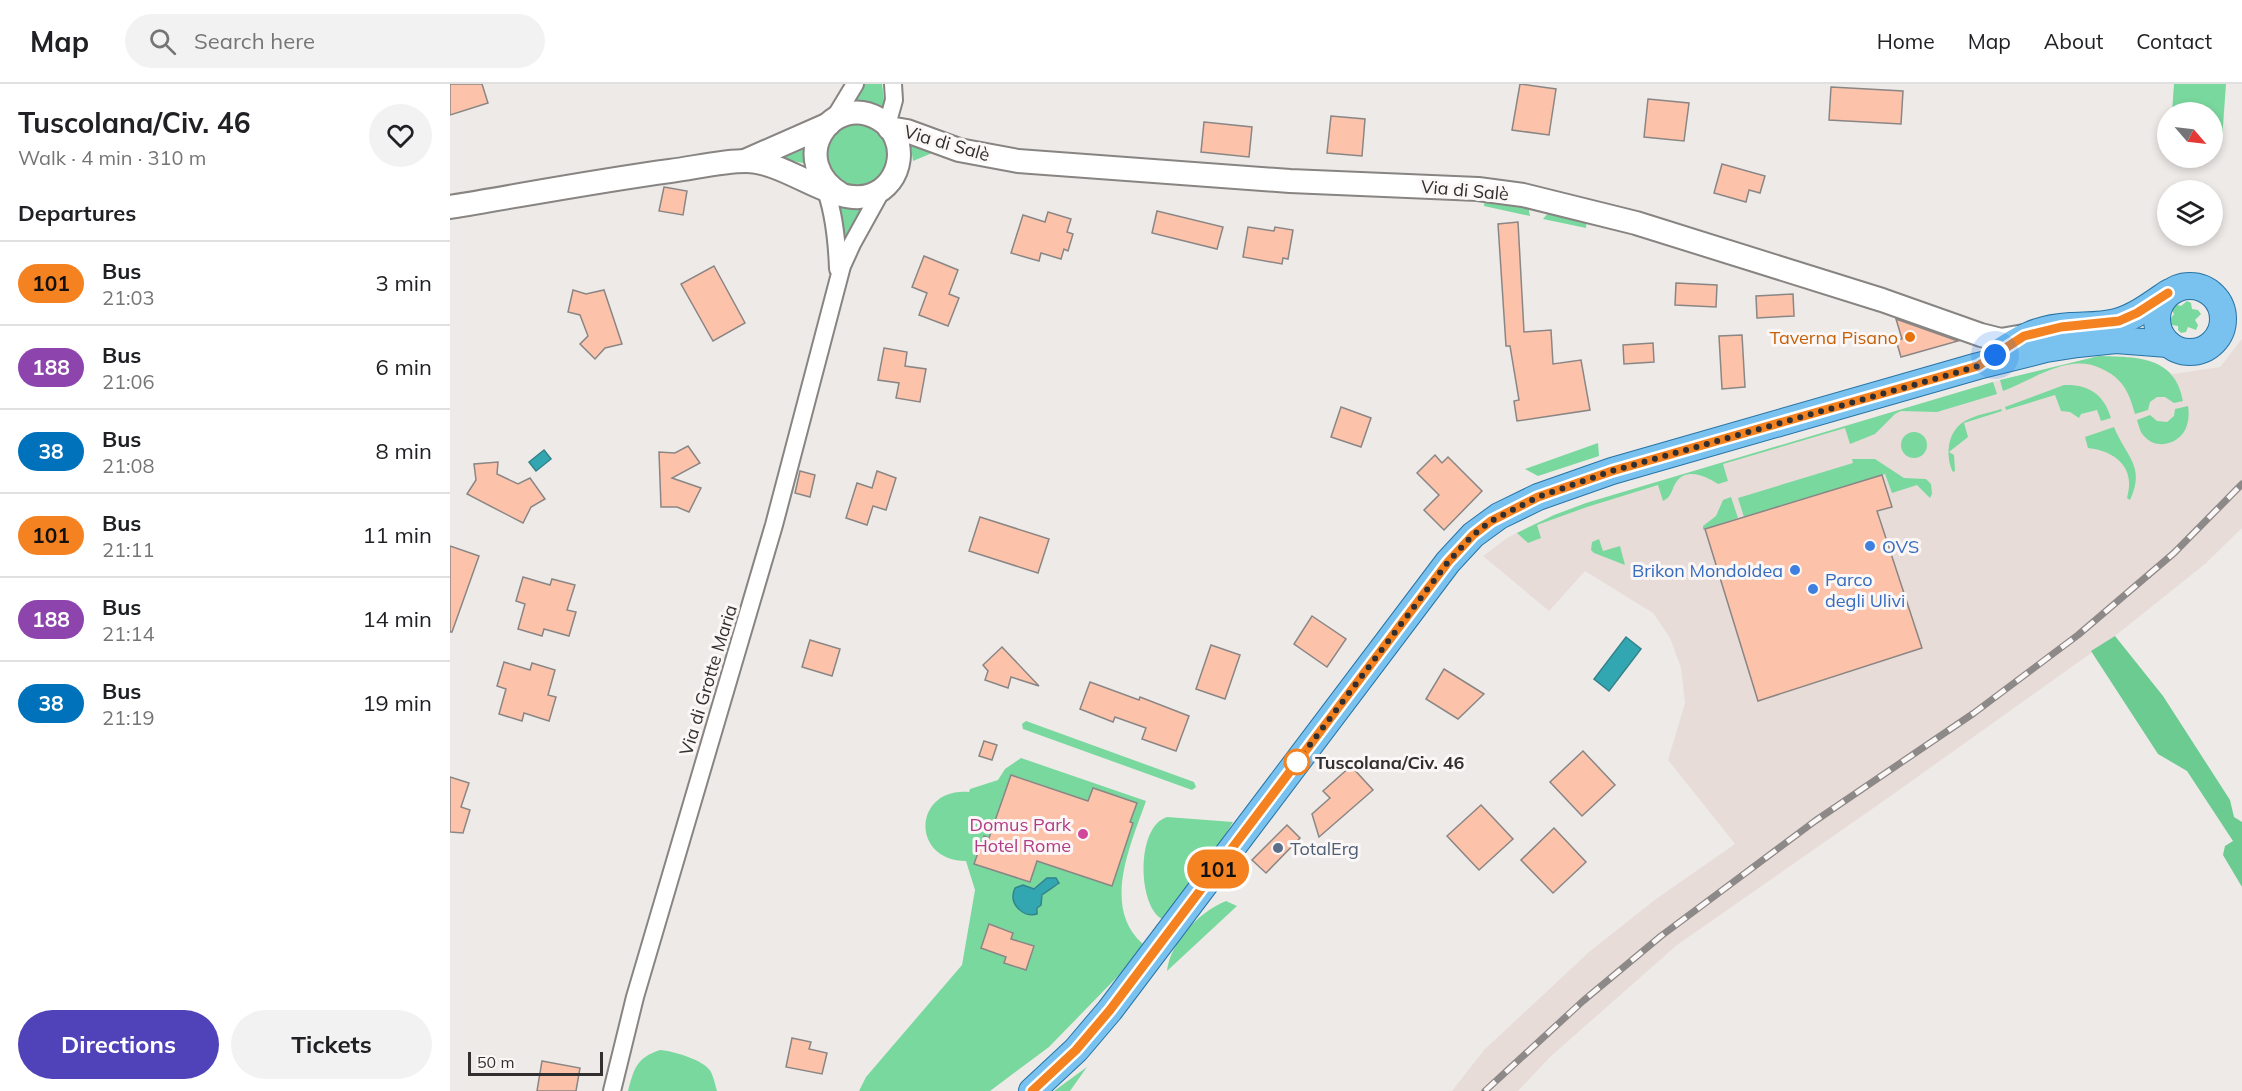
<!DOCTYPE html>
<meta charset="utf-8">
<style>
:root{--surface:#fff;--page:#f2f2f2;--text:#202124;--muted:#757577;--line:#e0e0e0;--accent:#5042b9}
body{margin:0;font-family:Mulish,sans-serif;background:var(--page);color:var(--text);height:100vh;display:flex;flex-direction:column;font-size:22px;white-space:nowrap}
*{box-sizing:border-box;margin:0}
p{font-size:20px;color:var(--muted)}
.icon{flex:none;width:33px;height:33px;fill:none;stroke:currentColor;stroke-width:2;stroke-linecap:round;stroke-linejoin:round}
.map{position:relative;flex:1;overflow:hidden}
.panel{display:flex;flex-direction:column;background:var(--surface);width:450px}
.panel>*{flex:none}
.badge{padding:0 12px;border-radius:20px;font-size:21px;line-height:39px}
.needle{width:39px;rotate:118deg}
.buttons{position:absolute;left:1707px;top:18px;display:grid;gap:12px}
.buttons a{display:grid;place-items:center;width:66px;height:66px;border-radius:50%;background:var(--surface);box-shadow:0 3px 9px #0003;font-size:30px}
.scale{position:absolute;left:18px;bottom:15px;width:135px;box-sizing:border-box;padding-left:6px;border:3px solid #312f2f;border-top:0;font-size:16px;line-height:21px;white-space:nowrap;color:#312f2f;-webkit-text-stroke:4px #fbf7f6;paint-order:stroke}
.you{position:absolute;width:30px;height:30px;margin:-15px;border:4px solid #fff;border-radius:50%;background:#1a73e8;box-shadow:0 0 0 9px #1a73e833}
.map>.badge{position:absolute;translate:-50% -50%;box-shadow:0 0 0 3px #fff}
h2{padding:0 18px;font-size:22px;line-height:54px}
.round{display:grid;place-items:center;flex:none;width:63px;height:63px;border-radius:32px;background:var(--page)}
.head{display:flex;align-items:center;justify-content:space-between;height:102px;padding:0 18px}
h1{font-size:28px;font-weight:700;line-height:45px}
.cta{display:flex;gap:12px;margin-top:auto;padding:12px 18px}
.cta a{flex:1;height:69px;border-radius:36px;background:var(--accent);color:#fff;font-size:24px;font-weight:700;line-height:69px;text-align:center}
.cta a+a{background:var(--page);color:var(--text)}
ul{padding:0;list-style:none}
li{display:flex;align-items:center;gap:18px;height:84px;padding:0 18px;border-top:2px solid var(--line)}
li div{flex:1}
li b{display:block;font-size:22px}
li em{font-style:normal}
li .badge{min-width:66px;font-weight:700;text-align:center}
header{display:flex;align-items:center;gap:36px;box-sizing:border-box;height:84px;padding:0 30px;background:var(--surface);border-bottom:2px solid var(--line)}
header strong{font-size:28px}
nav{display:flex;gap:33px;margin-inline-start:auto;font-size:21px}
.search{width:420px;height:54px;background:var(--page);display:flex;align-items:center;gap:15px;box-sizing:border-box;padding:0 21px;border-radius:33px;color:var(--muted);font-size:22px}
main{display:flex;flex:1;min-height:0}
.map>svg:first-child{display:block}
.built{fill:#e8dcd8}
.green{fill:#79d89d;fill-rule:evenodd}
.forest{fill:#6bcb91}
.water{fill:#33a7b1;stroke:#32838a;stroke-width:1.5}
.building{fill:#fdc3aa;stroke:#8a8685;stroke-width:1.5}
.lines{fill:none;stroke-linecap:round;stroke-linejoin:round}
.street-casing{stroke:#878482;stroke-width:20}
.secondary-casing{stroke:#878482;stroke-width:26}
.primary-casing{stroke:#2673a4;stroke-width:28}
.street{stroke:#fff;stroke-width:16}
.secondary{stroke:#fff;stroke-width:22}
.primary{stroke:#79c1ee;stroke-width:26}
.rail-casing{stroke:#8c8988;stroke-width:7}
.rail{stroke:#fbf7f6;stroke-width:4.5;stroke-dasharray:14;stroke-linecap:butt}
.line-casing{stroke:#fff;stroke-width:14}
.line{stroke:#f58220;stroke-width:9}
.walk{stroke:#312f2f;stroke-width:6;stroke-dasharray:0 10.8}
.food-dot{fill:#e8710a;stroke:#fbf7f6;stroke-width:2}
.shop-dot{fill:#3f7fe0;stroke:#fbf7f6;stroke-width:2}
.stop-dot{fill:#fff;stroke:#f58220;stroke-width:3}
.hotel-dot{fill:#d1479c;stroke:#fbf7f6;stroke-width:2}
.service-dot{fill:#5c6f8a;stroke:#fbf7f6;stroke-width:2}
.labels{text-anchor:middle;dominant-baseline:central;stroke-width:6;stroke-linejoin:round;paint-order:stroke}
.street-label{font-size:18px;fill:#312f2f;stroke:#fbf7f6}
.food-label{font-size:18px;fill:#c56008;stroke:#fbf7f6;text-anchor:end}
.shop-label{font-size:18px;fill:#366cbe;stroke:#fbf7f6;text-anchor:start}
.stop-label{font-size:18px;font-weight:bold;fill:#312f2f;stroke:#fbf7f6;text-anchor:start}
.hotel-label{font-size:18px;fill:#b23c85;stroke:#fbf7f6;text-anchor:end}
.service-label{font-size:18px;fill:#4e5e75;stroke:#fbf7f6;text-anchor:start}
</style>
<header>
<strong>Map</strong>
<div class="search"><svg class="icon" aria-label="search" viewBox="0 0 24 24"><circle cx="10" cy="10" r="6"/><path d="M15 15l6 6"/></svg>Search here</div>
<nav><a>Home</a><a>Map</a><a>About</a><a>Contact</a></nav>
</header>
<main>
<section class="panel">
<div class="head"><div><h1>Tuscolana/Civ. 46</h1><p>Walk · 4 min · 310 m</p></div><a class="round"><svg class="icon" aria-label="heart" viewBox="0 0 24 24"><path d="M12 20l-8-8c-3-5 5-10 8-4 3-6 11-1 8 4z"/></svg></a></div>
<h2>Departures</h2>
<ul>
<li><span class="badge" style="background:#f58220;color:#111">101</span><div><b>Bus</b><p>21:03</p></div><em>3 min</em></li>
<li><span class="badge" style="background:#8e44ad;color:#fff">188</span><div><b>Bus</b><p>21:06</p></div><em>6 min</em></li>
<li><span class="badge" style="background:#0072bc;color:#fff">38</span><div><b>Bus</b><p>21:08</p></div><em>8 min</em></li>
<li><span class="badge" style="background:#f58220;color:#111">101</span><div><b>Bus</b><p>21:11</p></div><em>11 min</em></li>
<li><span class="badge" style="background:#8e44ad;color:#fff">188</span><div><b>Bus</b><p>21:14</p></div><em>14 min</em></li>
<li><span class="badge" style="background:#0072bc;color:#fff">38</span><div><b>Bus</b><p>21:19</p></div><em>19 min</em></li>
</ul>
<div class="cta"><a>Directions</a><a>Tickets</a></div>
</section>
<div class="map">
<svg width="1792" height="1007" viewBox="0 0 1792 1007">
<rect width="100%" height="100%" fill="#eeeae8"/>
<polygon class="built" points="1792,255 1792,444 1755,480 1665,552 1435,716 1227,861 1100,973 1068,1007 1002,1007 1034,966 1139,868 1206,815 1285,760 1218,676 1235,619 1231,584 1220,554 1203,529 1135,487 1099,527 1033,472 1057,454 1080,442 1136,419 1543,298 1649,272 1679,273 1698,276 1723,290 1770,283"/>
<g class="green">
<polygon points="410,0 432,0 435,25 415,18 400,20"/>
<polygon points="1724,0 1776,0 1772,56 1763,55 1762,28 1722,28"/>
<circle cx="407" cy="71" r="32"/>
<polygon points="460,56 487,67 463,77"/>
<polygon points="355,62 357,80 325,73"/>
<polygon points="1035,114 1078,122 1080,132 1034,122"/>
<polygon points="385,119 416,123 397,157"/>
<polygon points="1100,127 1137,135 1136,144 1093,135"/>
<polygon points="1737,217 1741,219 1742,225 1748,226 1751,230 1745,236 1748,241 1746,246 1738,243 1736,248 1731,249 1728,246 1728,242 1722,241 1719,237 1724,230 1721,225 1724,220 1731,222"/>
<path d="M1649,272C1687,273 1725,272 1733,317L1724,319L1715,313H1707L1700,318L1698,326L1685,330C1679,308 1673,294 1650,284C1618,269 1583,296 1553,307L1550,296Z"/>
<path d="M1543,298L1547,310L1487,328L1451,327L1445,330L1425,350L1400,360L1395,344L1273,380L1278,397L1268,400C1257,393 1238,383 1227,397C1221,405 1223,412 1213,417L1208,401L1137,423L1087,441L1091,454L1078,459L1067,449L1104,431L1136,419Z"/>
<path d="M1614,301C1638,300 1654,310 1661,334L1651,337L1647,326L1631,330L1629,334L1620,328L1611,327L1605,311L1556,326L1555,323Z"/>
<path d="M1738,322C1739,328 1739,335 1737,341C1732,359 1708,367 1695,353C1690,349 1689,342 1687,336L1700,331L1707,337L1717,338L1724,332L1725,325Z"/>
<path d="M1551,325L1552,327L1514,339L1518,353L1499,368L1504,371L1505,387L1503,388C1495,372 1497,347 1515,337C1525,331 1539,329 1551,325Z"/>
<path d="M1664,343C1676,373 1696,382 1680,416L1677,414C1686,384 1666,367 1638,364L1635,353Z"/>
<circle cx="1464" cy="361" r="13"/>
<polygon points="1148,359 1149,372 1088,392 1075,385"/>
<polygon points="1402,375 1425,375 1454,394 1476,395 1481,400 1482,410 1480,414 1467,401 1442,409 1435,390 1294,433 1288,414 1403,379"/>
<polygon points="1281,413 1288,434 1253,446 1253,442 1266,432 1273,416"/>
<polygon points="1149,455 1153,467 1170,462 1175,481 1144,469 1141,466 1142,458"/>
<polygon points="576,637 744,698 746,703 742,706 573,645 572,640"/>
<path d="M571,674L696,717C681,760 651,824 693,860L671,889L599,963L540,1007H409L416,993L512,881L525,806L516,777C460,777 463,703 519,708L520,705L548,696L555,685ZM561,691L627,713L636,723L643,704L687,719L680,738L683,739L662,802L545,736ZM534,752L589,771L580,798L525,780ZM597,794H604L609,797L608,801L594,808L589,823L587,824L588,827L579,831L570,827L573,801L584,805ZM539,840L563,848L555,872L531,864ZM562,855L584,862L575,886L554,879Z"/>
<path d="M717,733L783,738L767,764L715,835H712C688,823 685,743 717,733Z"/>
<path d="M776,817L787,822L717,887C720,858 749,828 776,817Z"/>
<path d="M210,966C223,967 255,976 261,988C264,994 265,1001 267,1007H178C184,985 186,974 210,966Z"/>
<polygon points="637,983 620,1007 604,1007"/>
</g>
<polygon class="forest" points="1665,552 1713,612 1780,716 1784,733 1792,738 1792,803 1773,771 1775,762 1783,757 1737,687 1708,670 1641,567"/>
<g class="water">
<polygon points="94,366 101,375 86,387 79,378"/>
<polygon points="1176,553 1191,565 1159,607 1144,595"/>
<path d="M597,794H606L609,799L592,811L591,821L587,824V830C572,834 558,819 565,804L573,801L584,805Z"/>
</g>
<g class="building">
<polygon points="0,0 32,0 38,19 0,31"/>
<polygon points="1070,0 1106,5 1099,51 1062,46"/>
<polygon points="1381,3 1453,7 1451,40 1379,36"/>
<polygon points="1198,15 1239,19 1234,57 1194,53"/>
<polygon points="881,32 915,35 912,72 877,69"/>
<polygon points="754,38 802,43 799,73 751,68"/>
<polygon points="1272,80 1315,92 1310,109 1299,106 1296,118 1264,109"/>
<polygon points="214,103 237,107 233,131 209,127"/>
<polygon points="707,127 773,143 767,165 702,149"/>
<polygon points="598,128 621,135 617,148 623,150 618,167 614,165 611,175 591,169 589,177 561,169 573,131 595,138"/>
<polygon points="1068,138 1074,248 1101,246 1103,280 1131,276 1140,326 1067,337 1064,317 1069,316 1060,262 1056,262 1048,140"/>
<polygon points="798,143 824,147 825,143 843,146 838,175 833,174 832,180 793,173"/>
<polygon points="474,172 508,186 499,210 509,214 498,242 469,231 477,209 462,203"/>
<polygon points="264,182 295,239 263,257 231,200"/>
<polygon points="1226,199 1267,201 1266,223 1225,221"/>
<polygon points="123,206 136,210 154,206 172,260 155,264 145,275 130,260 138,252 130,231 118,228"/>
<polygon points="1343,210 1344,232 1307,234 1306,212"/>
<polygon points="1446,235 1508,257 1451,273 1446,256 1452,255"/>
<polygon points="1292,251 1295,303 1272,305 1269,252"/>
<polygon points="1203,259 1204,278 1174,280 1173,261"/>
<polygon points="434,264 457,268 455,282 476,285 470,318 446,314 449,299 428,296"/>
<polygon points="891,323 921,334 911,363 881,353"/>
<polygon points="238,362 250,379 222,394 251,404 239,428 227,423 211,423 209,368 225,369"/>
<polygon points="985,371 992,379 998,373 1032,407 994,446 974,426 989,411 967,389"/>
<polygon points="48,378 47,390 68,400 80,394 95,415 81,423 73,439 17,410 26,396 24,380"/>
<polygon points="350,387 365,391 360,413 345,409"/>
<polygon points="427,387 446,394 436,426 423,422 417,441 396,434 407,399 422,404"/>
<polygon points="1432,391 1442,423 1427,427 1472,564 1308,617 1255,445"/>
<polygon points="530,433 599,455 588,489 519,467"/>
<polygon points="0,462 29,472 2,548 0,548"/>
<polygon points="73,493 100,501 102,495 125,501 117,526 126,528 119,552 94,545 92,552 68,545 75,520 66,517"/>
<polygon points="862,532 896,555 877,583 844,560"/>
<polygon points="360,556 390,565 382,592 352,583"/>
<polygon points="761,561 790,571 775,615 746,605"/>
<polygon points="552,563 589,602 561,593 558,604 535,596 538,587 533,581"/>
<polygon points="54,578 80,586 82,579 105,586 98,611 106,613 99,637 74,629 72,637 49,630 56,605 47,602"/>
<polygon points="994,585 1034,610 1008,635 976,615"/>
<polygon points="640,598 689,616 690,613 739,632 726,667 692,655 696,644 665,633 663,638 630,625"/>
<polygon points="534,657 547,661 542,676 529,672"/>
<polygon points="1133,667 1165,701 1132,732 1100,698"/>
<polygon points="901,682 923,706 869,753 862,730 880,714 873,707"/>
<polygon points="561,691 638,717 643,704 687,719 680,738 683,739 662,802 587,777 580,798 524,780 534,752 539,754"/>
<polygon points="0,693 19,699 11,723 20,726 13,749 0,748"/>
<polygon points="1031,721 1063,755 1029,786 997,752"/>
<polygon points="837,741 850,754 816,789 802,776"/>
<polygon points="1104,744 1136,778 1103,809 1071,776"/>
<polygon points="539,840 563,849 561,855 584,862 576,886 554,879 556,873 531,864"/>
<polygon points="342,954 361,958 359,965 377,969 372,990 336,983"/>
<polygon points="92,977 130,984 126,1007 87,1007"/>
</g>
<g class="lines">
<defs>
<g id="street">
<polyline points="382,38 405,0"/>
<polyline points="437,41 444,16 443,0"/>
<path d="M373,99C384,125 387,157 388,185"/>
<polyline points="162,1007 185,913 324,441 392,182 402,160 433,104"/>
</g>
<g id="secondary">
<polyline points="439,44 457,47 509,66 568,77 840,97 1028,105 1073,111 1186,139 1432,216 1531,251 1551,256 1574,252"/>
<polyline points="297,76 379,40"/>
<path d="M0,123C73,111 146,97 220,87C244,84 271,77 296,77C337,77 385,124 421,111C453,100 460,53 429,35C381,7 335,77 392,111"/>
</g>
<g id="primary">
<circle cx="1740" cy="235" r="33"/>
<path d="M1544,272C1570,254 1587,244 1620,242C1635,241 1651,242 1666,238C1685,233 1702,220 1718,209"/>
<polyline points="582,1007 626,966 660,926 998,478 1023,451 1049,432 1088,413 1162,387 1528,282 1596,265 1628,260 1666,256 1718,260"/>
</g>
</defs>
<use href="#street" class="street-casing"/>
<use href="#secondary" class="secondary-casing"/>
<use href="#primary" class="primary-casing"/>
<use href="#street" class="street"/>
<use href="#secondary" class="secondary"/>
<use href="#primary" class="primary"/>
<defs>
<polyline id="rail" points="1035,1007 1133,917 1211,852 1365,737 1524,629 1628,551 1724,469 1792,400"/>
</defs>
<use href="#rail" class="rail-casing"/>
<use href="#rail" class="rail"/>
</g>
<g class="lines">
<defs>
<polyline id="line" points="582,1007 626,966 660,926 998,478 1023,451 1041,437 1088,413 1162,387 1528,282 1574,252 1611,243 1669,237 1687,229 1718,209"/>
</defs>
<use href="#line" class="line-casing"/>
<use href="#line" class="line"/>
<polyline class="walk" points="847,678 998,478 1023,451 1041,437 1088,413 1162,387 1495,292 1528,282 1545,271"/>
</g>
<circle class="food-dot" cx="1460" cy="253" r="6"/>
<g class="shop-dot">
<circle cx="1420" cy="462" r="6"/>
<circle cx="1345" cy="486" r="6"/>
<circle cx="1363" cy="505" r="6"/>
</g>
<circle class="stop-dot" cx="847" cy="678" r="12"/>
<circle class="hotel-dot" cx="633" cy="750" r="6"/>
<circle class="service-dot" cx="828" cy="764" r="6"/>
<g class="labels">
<g class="street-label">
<text transform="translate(497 59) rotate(16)">Via di Salè</text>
<text transform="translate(1015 106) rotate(5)">Via di Salè</text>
<text transform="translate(258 596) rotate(-73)">Via di Grotte Maria</text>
</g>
<g class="food-label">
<text x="1448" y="253">Taverna Pisano</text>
</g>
<g class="shop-label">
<text x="1432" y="462">OVS</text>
<text x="1333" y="486" text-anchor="end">Brikon MondoIdea</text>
<text x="1375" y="495">Parco<tspan x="1375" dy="21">degli Ulivi</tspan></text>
</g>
<g class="stop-label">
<text x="865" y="678">Tuscolana/Civ. 46</text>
</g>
<g class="hotel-label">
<text x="621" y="740">Domus Park<tspan x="621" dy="21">Hotel Rome</tspan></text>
</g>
<g class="service-label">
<text x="840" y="764">TotalErg</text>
</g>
</g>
</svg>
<div class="buttons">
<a><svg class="needle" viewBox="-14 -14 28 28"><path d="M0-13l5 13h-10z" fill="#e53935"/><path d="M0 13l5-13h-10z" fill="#757577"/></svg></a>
<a><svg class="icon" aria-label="layers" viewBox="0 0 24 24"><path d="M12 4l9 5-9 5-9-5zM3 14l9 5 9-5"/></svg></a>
</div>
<div class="scale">50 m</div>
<div class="you" style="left:1545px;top:271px"></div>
<b class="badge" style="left:768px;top:785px;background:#f58220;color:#111">101</b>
</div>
</main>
